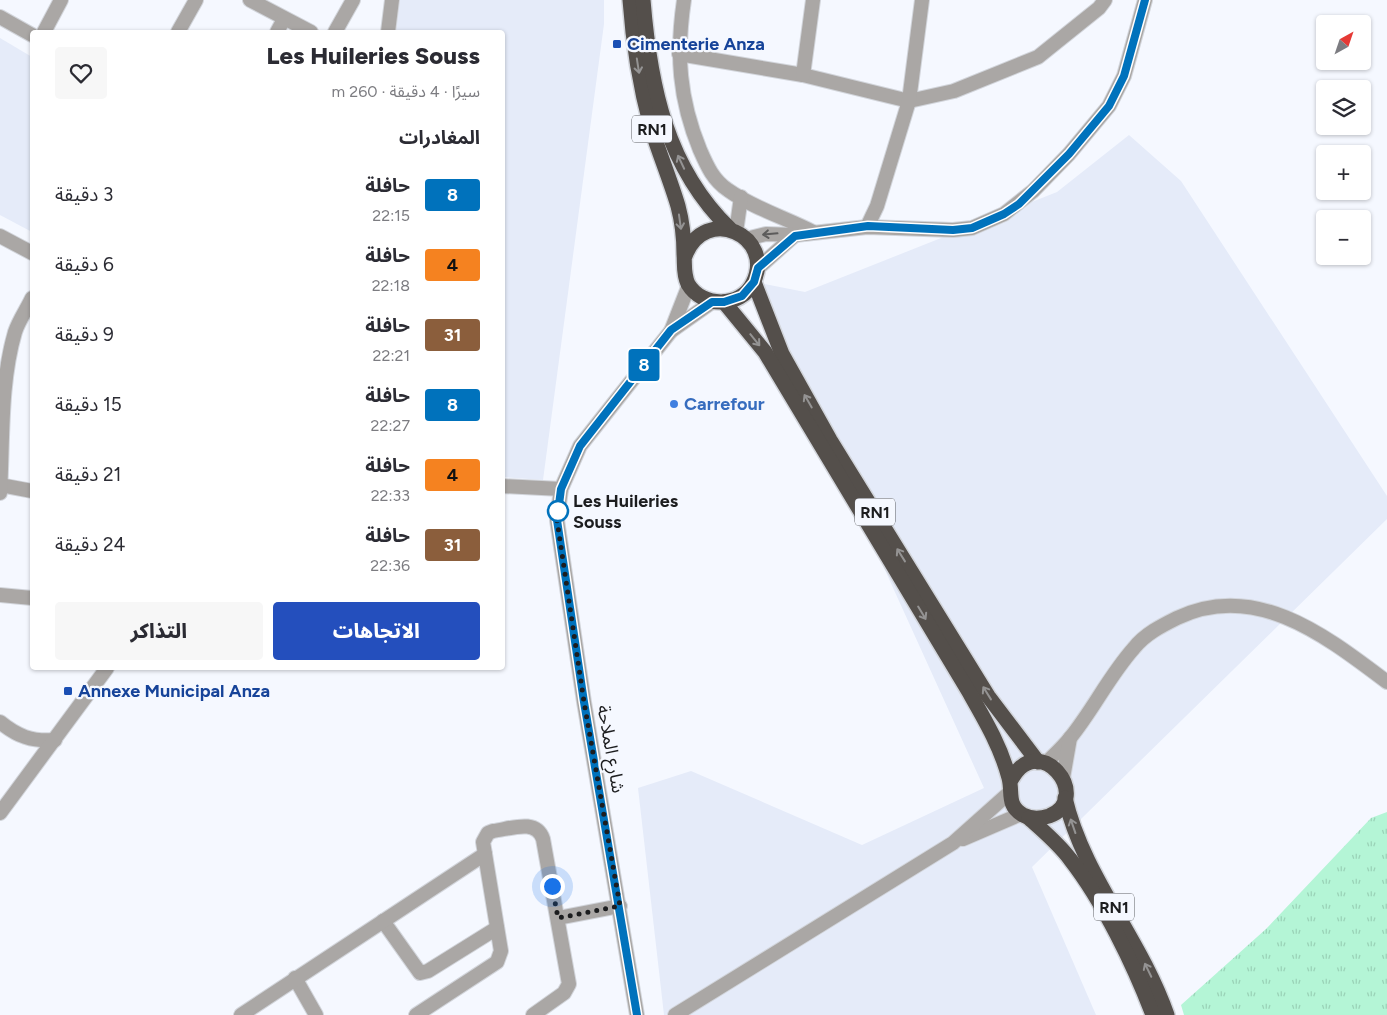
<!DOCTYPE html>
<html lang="ar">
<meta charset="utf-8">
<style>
:root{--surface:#fff;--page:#f7f7f7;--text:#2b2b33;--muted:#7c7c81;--accent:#244fbd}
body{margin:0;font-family:Figtree,"Noto Sans Arabic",sans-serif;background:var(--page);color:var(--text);direction:rtl;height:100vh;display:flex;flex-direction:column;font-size:19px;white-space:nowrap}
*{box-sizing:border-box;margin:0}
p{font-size:16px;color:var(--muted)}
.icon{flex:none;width:28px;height:28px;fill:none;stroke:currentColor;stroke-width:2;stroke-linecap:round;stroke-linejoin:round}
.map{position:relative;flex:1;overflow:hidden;direction:ltr}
.drawer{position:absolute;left:30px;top:30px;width:475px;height:640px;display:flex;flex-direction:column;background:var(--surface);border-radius:5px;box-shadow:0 1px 4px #0004;direction:rtl}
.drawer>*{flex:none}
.badge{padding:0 10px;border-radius:4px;font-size:18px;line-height:32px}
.needle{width:32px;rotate:40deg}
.buttons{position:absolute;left:1316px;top:15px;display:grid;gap:10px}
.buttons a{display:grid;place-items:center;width:55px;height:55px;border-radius:5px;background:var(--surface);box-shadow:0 1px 4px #0004;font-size:25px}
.you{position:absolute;width:25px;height:25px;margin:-12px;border:4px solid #fff;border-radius:50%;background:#1a73e8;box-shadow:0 0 0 8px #1a73e833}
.map>.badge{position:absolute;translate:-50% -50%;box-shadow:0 0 0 2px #fff}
h2{padding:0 25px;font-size:19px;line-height:45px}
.round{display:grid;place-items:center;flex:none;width:52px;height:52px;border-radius:5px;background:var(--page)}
.head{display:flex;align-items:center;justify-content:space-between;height:85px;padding:0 25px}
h1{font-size:24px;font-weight:800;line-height:38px}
.primary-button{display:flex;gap:10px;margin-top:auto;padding:10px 25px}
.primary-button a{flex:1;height:58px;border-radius:5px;background:var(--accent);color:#fff;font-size:20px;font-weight:800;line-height:58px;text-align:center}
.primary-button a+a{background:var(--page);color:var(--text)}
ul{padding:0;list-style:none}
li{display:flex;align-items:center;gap:15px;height:70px;padding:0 25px}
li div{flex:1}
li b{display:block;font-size:19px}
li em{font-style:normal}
li .badge{min-width:55px;font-weight:700;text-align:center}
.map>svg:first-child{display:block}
.built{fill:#e5ebf9}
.grass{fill:url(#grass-tufts)}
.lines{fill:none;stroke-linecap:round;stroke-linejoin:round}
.minor-casing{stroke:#d2d5db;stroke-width:16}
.highway-casing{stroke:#d2d5db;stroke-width:18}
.minor{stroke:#aaa7a5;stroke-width:14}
.highway{stroke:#544f4b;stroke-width:15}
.oneway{stroke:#949393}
.oneway2{stroke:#5c5b5b}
.line-casing{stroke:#fff;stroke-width:11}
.line{stroke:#0072bc;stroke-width:8}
.walk{stroke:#1c1d1f;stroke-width:5;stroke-dasharray:0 9}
.transit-dot{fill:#1a4fb4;stroke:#f5f8ff;stroke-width:2}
.shop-dot{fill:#3f7fe0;stroke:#f5f8ff;stroke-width:2}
.stop-dot{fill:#fff;stroke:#0072bc;stroke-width:2.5}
.labels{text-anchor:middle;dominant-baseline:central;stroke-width:4.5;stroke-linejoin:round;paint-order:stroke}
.shield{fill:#f5f8ff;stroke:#5d5f62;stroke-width:1}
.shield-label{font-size:16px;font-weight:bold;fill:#1c1d1f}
.transit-label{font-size:18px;font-weight:bold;fill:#164399;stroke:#f5f8ff;text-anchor:start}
.shop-label{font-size:18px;font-weight:bold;fill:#366cbe;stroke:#f5f8ff;text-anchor:start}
.stop-label{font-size:18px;font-weight:bold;fill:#1c1d1f;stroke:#f5f8ff;text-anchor:start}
.street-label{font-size:18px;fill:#1c1d1f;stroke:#f5f8ff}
</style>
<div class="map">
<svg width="1387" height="1015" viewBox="0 0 1387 1015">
<defs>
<pattern id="grass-tufts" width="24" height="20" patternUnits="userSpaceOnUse" patternTransform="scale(1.25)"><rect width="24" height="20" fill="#b4f5d6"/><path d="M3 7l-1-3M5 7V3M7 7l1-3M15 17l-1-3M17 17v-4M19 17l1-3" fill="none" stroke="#9ad2b7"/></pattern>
</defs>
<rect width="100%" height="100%" fill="#f5f8ff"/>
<g class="built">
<polygon points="400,0 604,0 604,24 543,480 503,477 502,32 396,32"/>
<polygon points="0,38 32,57 32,232 0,215"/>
<polygon points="1129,135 1181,181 1387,496 1387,519 1032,867 1096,1015 664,1015 638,788 691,771 862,845 984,788 754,282 805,292 1057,192"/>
</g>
<polygon class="grass" points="1387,812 1387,1015 1184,1015 1181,1005 1266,929 1371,818"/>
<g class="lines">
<defs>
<g id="minor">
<polyline points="250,0 311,32"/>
<path d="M684,0C676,54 679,99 700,150C707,166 713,180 728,190C753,208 786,218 813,232"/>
<polyline points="0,17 32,35"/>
<polyline points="44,32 61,0"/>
<polyline points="178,32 196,0"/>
<polyline points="277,32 284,19"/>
<polyline points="335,32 353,0"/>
<polyline points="388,32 392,0"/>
<polyline points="679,54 803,75 909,101 954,91 1038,57 1099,8 1105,0"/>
<polyline points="803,75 813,0"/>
<polyline points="867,227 877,206 909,101 922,0"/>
<polyline points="736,232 741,197"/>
<polyline points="0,236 32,253"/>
<polyline points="746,239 766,234 795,235 867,227 953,230 972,228 1004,214 1033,191 1069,154 1109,106 1124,76 1145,0"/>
<polyline points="758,268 795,235"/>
<polyline points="671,331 689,285"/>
<polyline points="0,485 32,491"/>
<polyline points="502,486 561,489"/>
<path d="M0,493C3,441 0,383 15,332C19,320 27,309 32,298"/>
<polyline points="0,595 32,598"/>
<path d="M0,722C17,736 32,742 55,740"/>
<path d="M1046,763C1054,755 1063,747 1070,738C1093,710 1109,676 1134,648C1145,634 1161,626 1177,618C1256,580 1327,637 1387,682"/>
<polyline points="1063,778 1070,738"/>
<polyline points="0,813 107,668"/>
<polyline points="963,839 1021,814"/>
<polyline points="558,918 620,906"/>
<polyline points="383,921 420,973 428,971 497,928"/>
<polyline points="295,978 316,1015"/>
<polyline points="241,1015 485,854"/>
<path d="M416,1015L497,962L501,951L483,842L488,833L493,831C510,829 536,818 543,839L569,984L564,993L533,1015"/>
<polyline points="637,1015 584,702 557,520 561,489 580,446 671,331 712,302"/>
<polyline points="675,1015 953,843 1009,793"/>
</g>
<g id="highway">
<path d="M630,0C633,43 640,86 651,127C659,153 670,179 678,206C682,221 684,238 684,254C685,265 683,273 688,284C702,308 741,308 753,283C776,236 705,203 685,256"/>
<path d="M643,0C650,86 666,167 730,229"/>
<polyline points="754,282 782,354 830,440 988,696 1038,762"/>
<path d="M724,302L765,352L969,692C985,720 1001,747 1009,778C1013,793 1006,805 1023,815C1031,819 1040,819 1049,816C1095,799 1038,726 1010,782"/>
<path d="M1065,798C1083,876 1141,939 1167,1015"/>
<path d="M1029,818C1043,831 1058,843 1070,859C1103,901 1134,965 1153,1015"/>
</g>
</defs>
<use href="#minor" class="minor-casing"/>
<use href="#highway" class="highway-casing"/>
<use href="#minor" class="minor"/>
<use href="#highway" class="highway"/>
</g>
<defs><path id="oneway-shaft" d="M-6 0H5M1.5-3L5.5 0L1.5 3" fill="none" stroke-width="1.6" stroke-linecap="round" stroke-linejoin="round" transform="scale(1.25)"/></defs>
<g class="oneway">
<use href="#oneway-shaft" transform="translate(638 66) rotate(81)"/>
<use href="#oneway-shaft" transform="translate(681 162) rotate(-115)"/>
<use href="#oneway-shaft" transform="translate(680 222) rotate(82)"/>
<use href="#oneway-shaft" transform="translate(755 340) rotate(51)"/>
<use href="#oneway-shaft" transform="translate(808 401) rotate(-120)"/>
<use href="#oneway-shaft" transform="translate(901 555) rotate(-122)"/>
<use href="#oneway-shaft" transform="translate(922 613) rotate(59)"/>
<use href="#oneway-shaft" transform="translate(987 693) rotate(-122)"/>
<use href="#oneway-shaft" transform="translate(1073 826) rotate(-109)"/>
<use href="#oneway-shaft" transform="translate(1148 970) rotate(-116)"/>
</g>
<use class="oneway2" href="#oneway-shaft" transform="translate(770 234) rotate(175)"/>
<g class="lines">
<defs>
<polyline id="line" points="637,1015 584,702 557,520 561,489 580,446 671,330 712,302 724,302 742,296 754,282 758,268 795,236 868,226 953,230 972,228 1004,214 1019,204 1069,154 1109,106 1124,76 1145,0"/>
</defs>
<use href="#line" class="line-casing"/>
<use href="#line" class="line"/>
<polyline class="walk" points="552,886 558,918 620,906 584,702 557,520 559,504 558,511"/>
</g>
<g class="transit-dot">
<rect x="612" y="39" width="10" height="10" rx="2.5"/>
<rect x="63" y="686" width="10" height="10" rx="2.5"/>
</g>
<circle class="shop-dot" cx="674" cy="404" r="5"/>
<circle class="stop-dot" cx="558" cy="511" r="10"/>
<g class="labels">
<g class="shield">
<rect x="632" y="115.5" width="40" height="27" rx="4"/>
<rect x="855" y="498.5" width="40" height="27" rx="4"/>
<rect x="1094" y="893.5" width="40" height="27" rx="4"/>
</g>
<g class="shield-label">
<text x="652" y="129">RN1</text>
<text x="875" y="512">RN1</text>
<text x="1114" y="907">RN1</text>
</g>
<g class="transit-label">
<text x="627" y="44">Cimenterie Anza</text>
<text x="78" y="691">Annexe Municipal Anza</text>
</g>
<g class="shop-label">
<text x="684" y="404">Carrefour</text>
</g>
<g class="stop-label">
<text x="573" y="501">Les Huileries<tspan x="573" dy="21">Souss</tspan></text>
</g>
<g class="street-label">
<text transform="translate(611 749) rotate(80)">شارع الملاحة</text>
</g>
</g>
</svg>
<div class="buttons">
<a><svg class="needle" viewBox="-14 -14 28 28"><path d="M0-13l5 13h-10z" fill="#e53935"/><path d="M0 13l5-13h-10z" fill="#7c7c81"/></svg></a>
<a><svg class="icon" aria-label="layers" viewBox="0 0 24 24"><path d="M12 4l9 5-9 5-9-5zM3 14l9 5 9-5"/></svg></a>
<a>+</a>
<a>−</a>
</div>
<div class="you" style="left:552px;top:886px"></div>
<b class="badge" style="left:644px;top:365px;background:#0072bc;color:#fff">8</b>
<section class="drawer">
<div class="head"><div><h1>Les Huileries Souss</h1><p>سيرًا · 4 دقيقة · 260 m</p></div><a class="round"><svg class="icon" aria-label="heart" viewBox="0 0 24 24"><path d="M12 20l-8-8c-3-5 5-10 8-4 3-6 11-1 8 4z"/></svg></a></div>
<h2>المغادرات</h2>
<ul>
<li><span class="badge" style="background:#0072bc;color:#fff">8</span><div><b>حافلة</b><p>22:15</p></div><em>3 دقيقة</em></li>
<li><span class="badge" style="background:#f58220;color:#111">4</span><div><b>حافلة</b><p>22:18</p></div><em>6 دقيقة</em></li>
<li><span class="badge" style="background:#8b5e3c;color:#fff">31</span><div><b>حافلة</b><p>22:21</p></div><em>9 دقيقة</em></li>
<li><span class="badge" style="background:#0072bc;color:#fff">8</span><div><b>حافلة</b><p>22:27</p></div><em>15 دقيقة</em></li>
<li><span class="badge" style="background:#f58220;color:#111">4</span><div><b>حافلة</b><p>22:33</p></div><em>21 دقيقة</em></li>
<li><span class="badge" style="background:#8b5e3c;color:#fff">31</span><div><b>حافلة</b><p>22:36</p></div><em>24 دقيقة</em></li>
</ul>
<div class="primary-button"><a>الاتجاهات</a><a>التذاكر</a></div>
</section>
</div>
